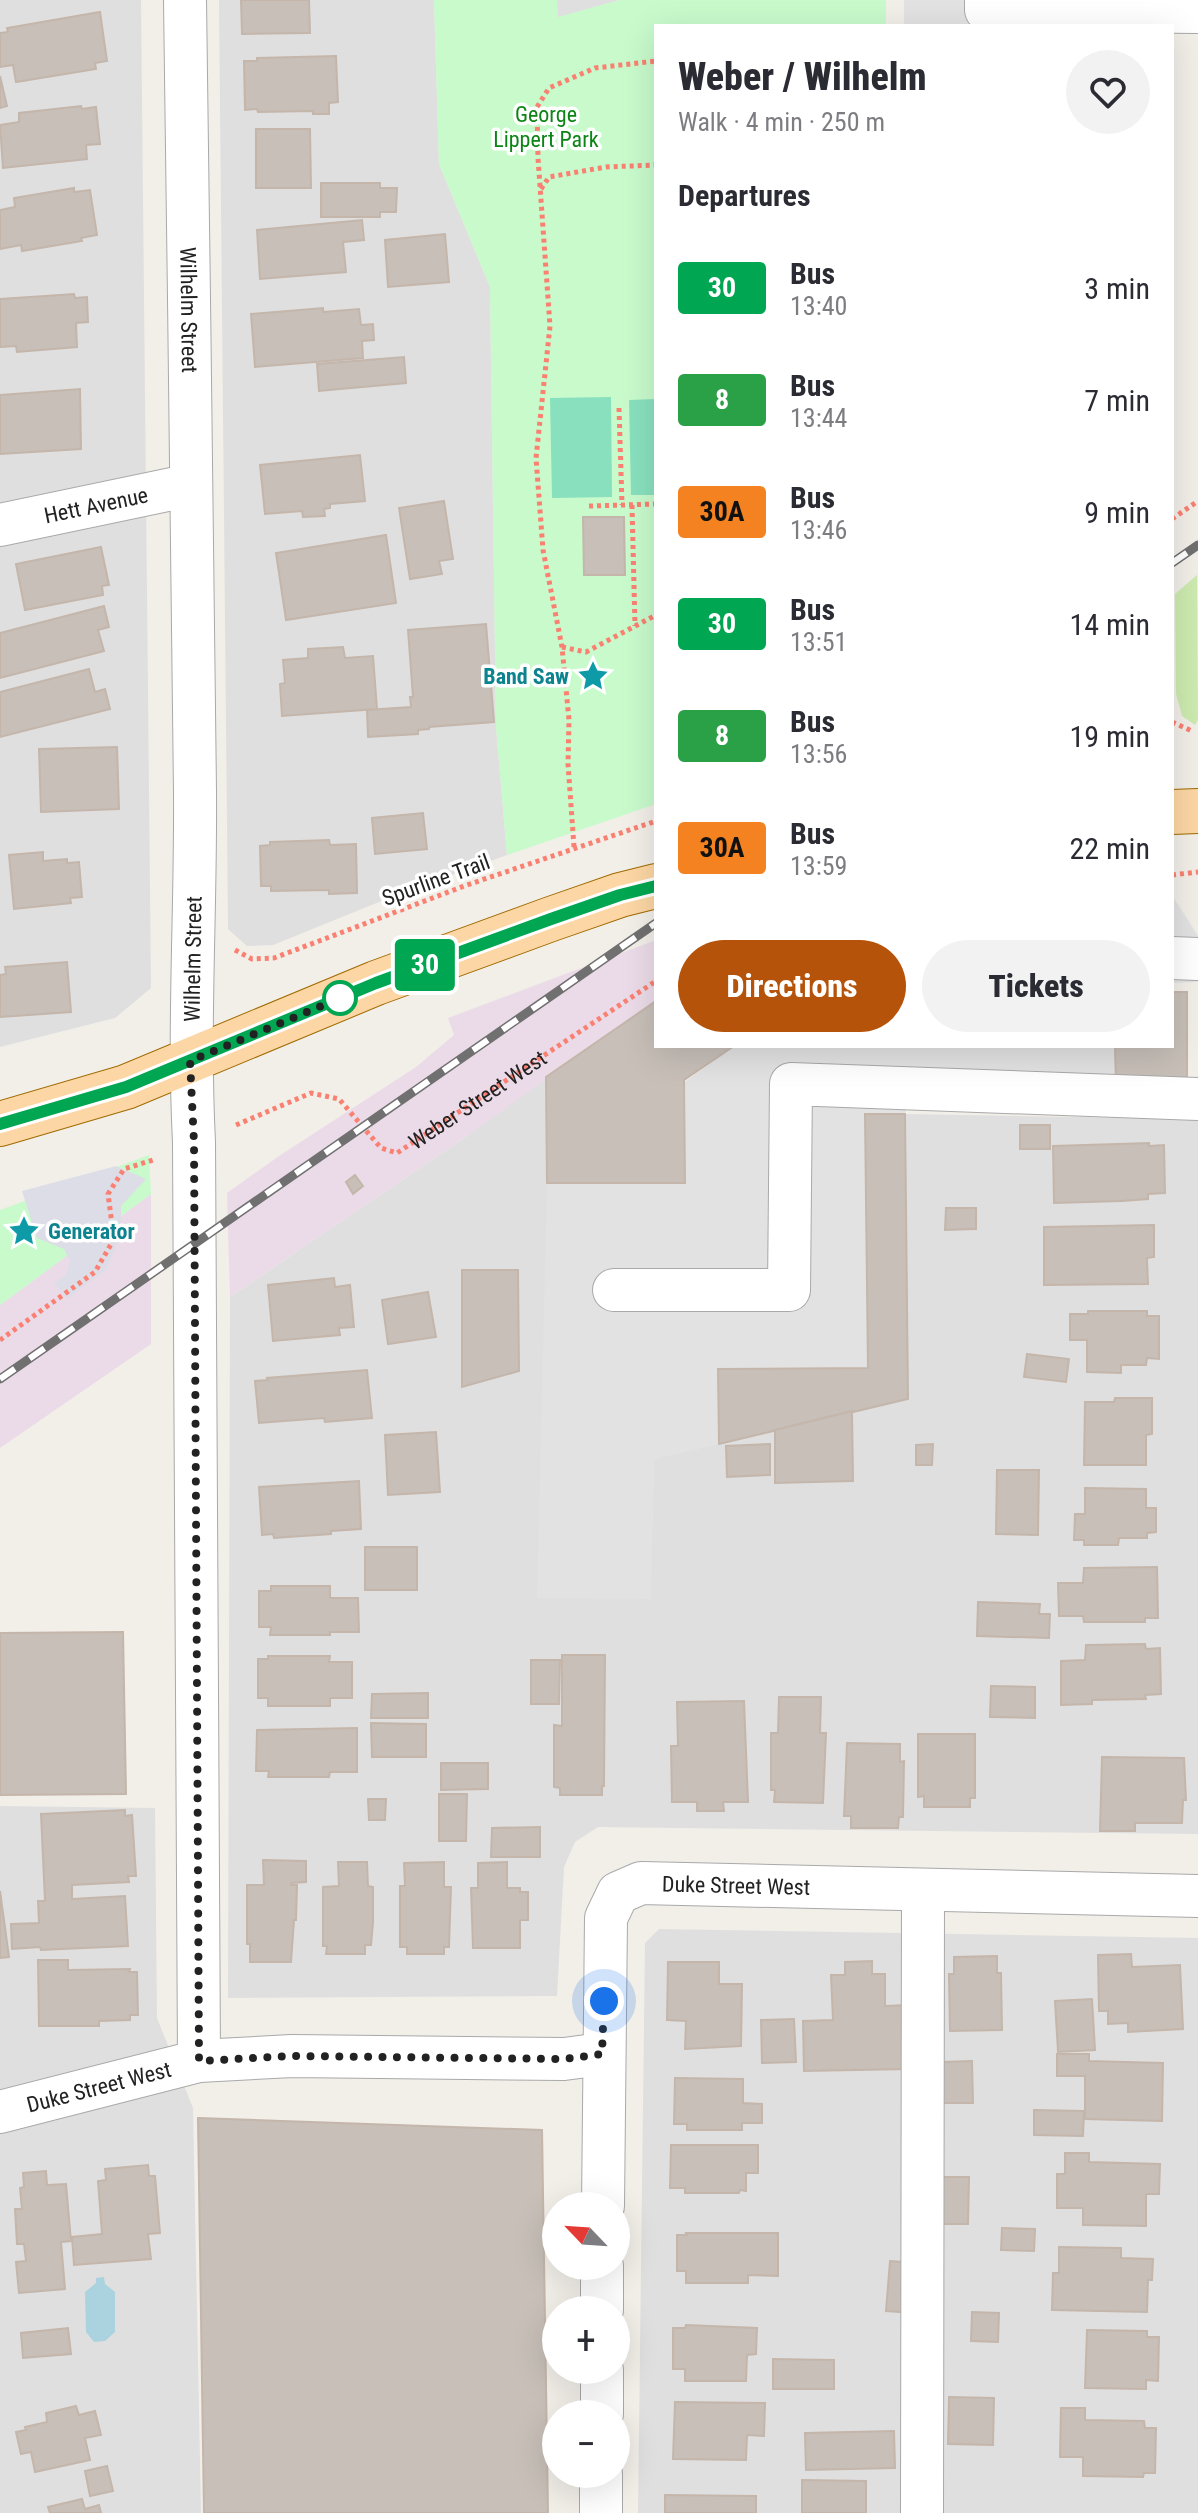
<!DOCTYPE html>
<meta charset="utf-8">
<style>
:root{--surface:#fff;--page:#f2f2f3;--text:#2b2b33;--muted:#7c7c81;--accent:#b45309}
body{margin:0;font-family:"Roboto Condensed",sans-serif;background:var(--page);color:var(--text);height:100vh;display:flex;flex-direction:column;font-size:30px;white-space:nowrap}
*{box-sizing:border-box;margin:0}
p{font-size:26px;color:var(--muted)}
.icon{flex:none;width:44px;height:44px;fill:none;stroke:currentColor;stroke-width:2;stroke-linecap:round;stroke-linejoin:round}
.map{position:relative;flex:1;overflow:hidden}
.details{position:absolute;left:654px;top:24px;width:520px;height:1024px;display:flex;flex-direction:column;background:var(--surface);border-radius:0px;box-shadow:0 8px 32px #0002}
.details>*{flex:none}
.badge{padding:0 16px;border-radius:6px;font-size:28px;line-height:52px}
.needle{width:52px;rotate:295deg}
.buttons{position:absolute;left:542px;top:2192px;display:grid;gap:16px}
.buttons a{display:grid;place-items:center;width:88px;height:88px;border-radius:50%;background:var(--surface);box-shadow:0 8px 32px #0002;font-size:40px}
.you{position:absolute;width:40px;height:40px;margin:-20px;border:6px solid #fff;border-radius:50%;background:#1a73e8;box-shadow:0 0 0 12px #1a73e833}
.map>.badge{position:absolute;translate:-50% -50%;box-shadow:0 0 0 4px #fff}
h2{padding:0 24px;font-size:30px;line-height:72px}
.round{display:grid;place-items:center;flex:none;width:84px;height:84px;border-radius:42px;background:var(--page)}
.summary{display:flex;align-items:center;justify-content:space-between;height:136px;padding:0 24px}
h1{font-size:38px;font-weight:800;line-height:60px}
.primary-button{display:flex;gap:16px;margin-top:auto;padding:16px 24px}
.primary-button a{flex:1;height:92px;border-radius:48px;background:var(--accent);color:#fff;font-size:32px;font-weight:800;line-height:92px;text-align:center}
.primary-button a+a{background:var(--page);color:var(--text)}
ul{padding:0;list-style:none}
li{display:flex;align-items:center;gap:24px;height:112px;padding:0 24px}
li div{flex:1}
li b{display:block;font-size:30px}
li em{font-style:normal}
li .badge{min-width:88px;font-weight:700;text-align:center}
.map>svg:first-child{display:block}
.residential{fill:#e0dfdf}
.industrial{fill:#ebdbe8}
.grass{fill:#cdebb0}
.park{fill:#c8facc}
.pitch{fill:#88e0be}
.parking{fill:#e2e2e2}
.plaza{fill:#dddde8}
.water{fill:#aad3df}
.building{fill:#c7bfb8;stroke:#c4b6ab;stroke-width:2}
.lines{fill:none;stroke-linecap:round;stroke-linejoin:round}
.minor-casing{stroke:#a9a9a9;stroke-width:44}
.major-casing{stroke:#a06b00;stroke-width:46}
.path{stroke:#fa8072;stroke-width:5;stroke-dasharray:4 4;stroke-linecap:butt}
.minor{stroke:#fff;stroke-width:42}
.major{stroke:#fcd6a4;stroke-width:44}
.rail-casing{stroke:#707070;stroke-width:9}
.rail{stroke:#fff;stroke-width:6;stroke-dasharray:18;stroke-linecap:butt}
.line-casing{stroke:#fff;stroke-width:18}
.line{stroke:#00a651;stroke-width:12}
.walk{stroke:#222;stroke-width:8;stroke-dasharray:0 14.4}
.stop-dot{fill:#fff;stroke:#00a651;stroke-width:4}
.labels{text-anchor:middle;dominant-baseline:central;stroke-width:7;stroke-linejoin:round;paint-order:stroke}
.park-label{font-size:22px;fill:#0c8416;stroke:#fff}
.street-label{font-size:22px;fill:#222;stroke:#fff}
.culture-label{font-size:22px;font-weight:bold;fill:#0d838f;stroke:#fff;text-anchor:end}
</style>
<div class="map">
<svg width="1198" height="2513" viewBox="0 0 1198 2513">
<rect width="100%" height="100%" fill="#f2efe9"/>
<g class="residential">
<polygon points="0,0 141,0 151,988 115,1018 0,1047"/>
<polygon points="219,0 434,0 439,164 490,287 496,727 507,855 389,898 273,945 247,946 228,929"/>
<polygon points="557,0 620,0 557,18"/>
<polygon points="546,1077 650,1599 654,1459 908,1398 905,1114 1198,1119 1198,1834 598,1827 575,1842 564,1867 557,1996 228,1998 230,1297 464,1138"/>
<polygon points="0,1806 155,1808 157,2018 193,2108 201,2513 0,2513"/>
<polygon points="659,1929 1198,1938 1198,2513 638,2513 645,1943"/>
</g>
<g class="industrial">
<polygon points="656,940 656,1001 464,1138 230,1297 227,1193 279,1156 416,1067 454,1035 448,1018"/>
<polygon points="151,1194 151,1344 0,1448 0,1305"/>
</g>
<polygon class="grass" points="1197,575 1198,720 1195,725 1182,716 1176,694 1175,594"/>
<g class="park">
<polygon points="434,0 557,0 558,17 620,0 886,0 886,26 656,26 656,804 507,855 496,727 490,287 439,164"/>
<polygon points="149,1155 151,1194 0,1305 0,1210"/>
</g>
<g class="pitch">
<polygon points="611,397 612,497 552,498 550,398"/>
<polygon points="656,399 656,495 631,495 629,400"/>
</g>
<g class="parking">
<rect x="904" y="0" width="223" height="26"/>
<polygon points="1172,895 1198,936 1198,982 1172,983"/>
<polygon points="734,1046 1115,1046 1116,1086 912,1085 905,1114 865,1114 868,1368 718,1370 719,1444 654,1459 651,1599 537,1598 547,1183"/>
</g>
<polygon class="plaza" points="116,1166 146,1179 121,1206 121,1235 106,1270 67,1299 54,1283 66,1275 70,1261 64,1249 37,1238 22,1191"/>
<polygon class="water" points="104,2277 105,2284 115,2292 115,2332 105,2341 94,2342 86,2332 85,2292 96,2283 96,2278"/>
<g class="building">
<polygon points="241,0 309,0 310,33 242,34"/>
<polygon points="100,12 107,61 95,63 96,69 16,82 13,65 0,67 0,33 8,32 7,28"/>
<polygon points="336,56 338,102 329,103 329,114 313,114 313,111 258,112 257,109 245,110 244,61 257,61 257,58"/>
<polygon points="0,76 7,106 0,108"/>
<polygon points="81,106 82,109 96,107 100,144 86,145 87,159 3,168 0,125 19,122 19,113"/>
<polygon points="256,129 310,129 311,188 256,188"/>
<polygon points="321,183 380,183 380,188 397,188 396,212 380,212 380,217 321,217"/>
<polygon points="74,188 74,192 90,190 97,235 81,238 82,241 22,251 21,245 0,249 0,210 15,207 14,198"/>
<polygon points="362,220 364,240 343,242 346,272 260,279 257,230"/>
<polygon points="445,234 449,282 388,287 385,240"/>
<polygon points="74,294 75,298 87,297 88,322 76,323 77,347 17,352 16,346 0,347 0,299"/>
<polygon points="323,308 323,312 359,309 361,325 373,324 374,340 362,341 363,358 255,367 251,314"/>
<polygon points="404,357 406,383 319,391 317,364"/>
<polygon points="80,389 81,449 0,454 0,395"/>
<polygon points="360,455 365,501 330,504 330,508 324,509 325,516 303,517 302,511 265,514 260,465"/>
<polygon points="444,501 453,559 439,561 442,574 410,579 399,508"/>
<polygon points="583,517 624,517 625,575 584,575"/>
<polygon points="386,535 396,603 286,620 276,553"/>
<polygon points="101,547 109,585 102,586 103,595 25,610 16,564"/>
<polygon points="104,606 109,627 98,630 104,651 0,678 0,633"/>
<polygon points="486,624 494,722 429,727 429,729 418,730 418,734 368,737 367,710 411,707 410,697 413,697 408,630"/>
<polygon points="343,647 345,658 373,656 377,709 282,716 280,684 285,683 283,660 308,658 308,649"/>
<polygon points="89,669 95,692 105,689 110,709 0,737 0,692"/>
<polygon points="117,747 119,809 41,812 39,749"/>
<polygon points="423,813 427,849 375,854 372,818"/>
<polygon points="329,840 330,845 356,844 357,893 329,894 329,890 271,891 271,886 261,886 260,846 270,845 270,842"/>
<polygon points="43,852 43,861 67,859 67,863 79,862 82,897 70,898 71,903 14,909 9,855"/>
<polygon points="67,962 71,1012 0,1017 0,975 6,974 5,967"/>
<polygon points="1172,992 1187,992 1187,1086 1116,1086 1115,1046 1172,1046"/>
<polygon points="656,1001 656,1046 734,1046 684,1080 685,1183 547,1183 546,1077"/>
<polygon points="865,1114 905,1114 908,1399 719,1444 718,1369 868,1368"/>
<rect x="1020" y="1125" width="30" height="24"/>
<polygon points="1149,1143 1149,1146 1164,1145 1165,1193 1148,1194 1148,1199 1122,1201 1054,1203 1053,1146"/>
<polygon points="355,1175 363,1186 353,1194 346,1182"/>
<polygon points="946,1208 976,1208 976,1229 945,1230"/>
<polygon points="1154,1225 1154,1257 1147,1258 1148,1284 1044,1285 1044,1227"/>
<polygon points="462,1270 518,1270 519,1371 462,1387"/>
<polygon points="334,1278 335,1287 350,1285 354,1327 339,1328 340,1335 273,1341 268,1285"/>
<polygon points="428,1292 436,1337 388,1344 382,1300"/>
<polygon points="1088,1311 1147,1311 1147,1316 1159,1316 1159,1359 1147,1358 1146,1365 1121,1365 1121,1373 1087,1372 1087,1340 1070,1340 1070,1314 1088,1314"/>
<polygon points="1027,1354 1069,1359 1066,1382 1024,1377"/>
<polygon points="367,1370 372,1418 325,1422 324,1418 259,1423 255,1381 268,1380 267,1378"/>
<polygon points="1115,1398 1152,1398 1152,1434 1146,1435 1146,1465 1084,1465 1085,1402 1114,1402"/>
<polygon points="852,1411 853,1481 775,1483 775,1430"/>
<polygon points="436,1432 440,1492 388,1495 385,1435"/>
<polygon points="770,1444 770,1475 727,1477 726,1446"/>
<polygon points="933,1444 932,1465 916,1465 916,1445"/>
<polygon points="997,1470 1039,1470 1038,1535 996,1534"/>
<polygon points="359,1481 361,1529 331,1531 331,1534 274,1538 273,1534 262,1535 259,1487"/>
<polygon points="1085,1488 1146,1489 1146,1508 1156,1508 1156,1532 1147,1533 1147,1538 1119,1538 1118,1545 1084,1545 1084,1540 1074,1540 1075,1514 1085,1514"/>
<rect x="365" y="1547" width="52" height="43"/>
<polygon points="1157,1567 1158,1618 1145,1618 1145,1622 1084,1622 1083,1616 1059,1616 1058,1583 1083,1583 1084,1568"/>
<polygon points="271,1586 330,1586 330,1598 358,1598 359,1632 330,1632 330,1635 270,1635 271,1627 259,1627 259,1591 271,1591"/>
<polygon points="978,1602 1040,1604 1039,1614 1050,1614 1049,1638 977,1636"/>
<polygon points="123,1632 126,1794 0,1795 0,1633"/>
<polygon points="1145,1644 1146,1649 1160,1648 1161,1694 1145,1695 1146,1699 1092,1700 1092,1704 1061,1705 1061,1661 1085,1660 1086,1645"/>
<polygon points="562,1655 605,1655 604,1786 602,1786 602,1795 560,1795 560,1788 554,1787 554,1725 562,1726"/>
<polygon points="268,1656 330,1656 329,1662 352,1662 352,1698 330,1698 330,1706 268,1706 268,1698 258,1698 258,1659 268,1659"/>
<polygon points="531,1660 560,1660 559,1704 531,1704"/>
<polygon points="991,1686 1035,1687 1035,1718 990,1717"/>
<polygon points="428,1693 428,1718 371,1718 372,1694"/>
<polygon points="779,1697 821,1697 820,1733 826,1733 823,1803 774,1802 775,1790 771,1790 771,1733 778,1733"/>
<polygon points="744,1701 748,1802 723,1802 724,1811 697,1811 697,1802 672,1802 671,1746 678,1746 677,1702"/>
<polygon points="371,1723 426,1724 426,1757 372,1757"/>
<polygon points="357,1728 357,1772 330,1772 329,1777 268,1777 269,1771 256,1771 257,1730"/>
<polygon points="918,1734 975,1734 975,1798 970,1798 970,1807 924,1807 924,1796 918,1797"/>
<polygon points="847,1743 900,1744 900,1762 904,1761 903,1817 899,1817 898,1828 851,1828 851,1816 844,1816"/>
<polygon points="1102,1757 1184,1758 1186,1800 1183,1800 1182,1823 1135,1823 1135,1831 1100,1831"/>
<polygon points="441,1763 488,1763 488,1789 441,1790"/>
<polygon points="439,1794 467,1794 466,1841 439,1841"/>
<polygon points="368,1799 386,1799 385,1820 369,1820"/>
<polygon points="125,1810 125,1816 132,1815 136,1876 128,1876 129,1882 72,1885 72,1899 125,1896 128,1946 41,1950 40,1947 12,1949 11,1924 39,1923 38,1901 45,1901 41,1814"/>
<polygon points="540,1827 540,1857 491,1857 492,1828"/>
<polygon points="263,1860 306,1861 306,1882 291,1883 291,1885 297,1885 296,1920 294,1920 291,1962 250,1962 250,1944 247,1944 247,1885 264,1885"/>
<polygon points="338,1862 367,1862 368,1886 373,1887 373,1922 371,1945 365,1945 365,1954 326,1954 327,1946 323,1946 323,1887 339,1886"/>
<polygon points="444,1862 444,1887 451,1887 449,1947 444,1947 444,1954 407,1954 407,1947 400,1947 400,1886 405,1886 404,1863"/>
<polygon points="507,1862 507,1888 520,1888 520,1892 528,1892 528,1920 520,1920 520,1948 473,1948 471,1888 478,1888 478,1863"/>
<polygon points="0,1891 9,1957 0,1958"/>
<polygon points="1131,1954 1132,1967 1180,1965 1183,2029 1128,2032 1128,2023 1108,2024 1108,2011 1099,2011 1098,1955"/>
<polygon points="997,1956 997,1973 1001,1973 1002,2030 950,2031 949,1974 954,1974 954,1957"/>
<polygon points="38,1960 68,1960 68,1970 130,1969 129,1972 137,1972 138,2015 130,2015 130,2020 99,2021 99,2026 39,2026"/>
<polygon points="872,1961 872,1974 885,1974 885,2006 908,2005 910,2069 804,2071 803,2021 833,2020 831,1975 845,1975 845,1962"/>
<polygon points="668,1962 719,1962 719,1984 742,1984 741,2046 685,2049 686,2021 667,2020"/>
<polygon points="1092,1999 1095,2050 1058,2052 1055,2001"/>
<polygon points="794,2019 796,2062 762,2063 761,2020"/>
<polygon points="1057,2054 1089,2054 1089,2061 1163,2063 1162,2121 1085,2119 1085,2076 1057,2076"/>
<polygon points="972,2061 973,2103 942,2103 941,2062"/>
<polygon points="675,2078 743,2079 743,2103 762,2104 762,2123 742,2123 742,2130 687,2130 687,2124 674,2124"/>
<polygon points="1034,2110 1084,2111 1083,2136 1034,2135"/>
<polygon points="198,2118 542,2130 548,2513 204,2513"/>
<polygon points="671,2145 758,2145 758,2173 746,2173 746,2191 740,2190 739,2193 685,2193 685,2188 670,2188"/>
<polygon points="1065,2153 1089,2153 1089,2162 1160,2164 1159,2194 1146,2194 1146,2226 1083,2225 1083,2208 1057,2208 1057,2174 1065,2174"/>
<polygon points="148,2165 149,2176 155,2176 160,2233 148,2234 151,2259 74,2265 72,2237 102,2234 98,2181 106,2180 105,2169"/>
<polygon points="46,2171 47,2185 66,2184 71,2241 61,2242 65,2289 19,2293 16,2262 26,2261 24,2244 17,2244 15,2209 22,2209 20,2188 24,2187 23,2173"/>
<polygon points="943,2177 969,2177 968,2224 942,2224"/>
<polygon points="1002,2228 1035,2229 1034,2251 1001,2250"/>
<polygon points="686,2233 778,2233 778,2276 748,2275 748,2283 686,2283 686,2271 677,2271 677,2235 687,2235"/>
<polygon points="1059,2247 1121,2248 1121,2258 1153,2259 1152,2280 1148,2280 1147,2312 1052,2310 1053,2273 1059,2273"/>
<polygon points="890,2261 917,2263 913,2313 886,2311"/>
<polygon points="972,2312 999,2313 998,2342 971,2341"/>
<polygon points="686,2325 757,2328 756,2354 747,2355 746,2381 685,2381 685,2369 673,2369 673,2328 685,2328"/>
<polygon points="68,2328 71,2354 23,2358 21,2333"/>
<polygon points="1087,2330 1147,2331 1147,2337 1159,2337 1158,2381 1146,2380 1146,2389 1085,2388"/>
<polygon points="773,2359 834,2360 834,2389 773,2389"/>
<polygon points="949,2397 994,2398 993,2445 948,2444"/>
<polygon points="675,2402 765,2403 764,2436 747,2435 746,2460 673,2459"/>
<polygon points="76,2406 79,2415 95,2411 101,2435 85,2438 90,2460 35,2472 31,2452 21,2454 16,2432 26,2430 25,2427 47,2422 46,2413"/>
<polygon points="1061,2408 1085,2408 1085,2420 1144,2421 1145,2428 1156,2428 1155,2473 1144,2473 1143,2477 1083,2476 1083,2457 1060,2457"/>
<polygon points="894,2431 895,2468 806,2470 805,2433"/>
<polygon points="107,2466 113,2491 90,2496 85,2471"/>
<polygon points="802,2480 866,2481 866,2513 802,2513"/>
<polygon points="665,2495 756,2496 756,2513 665,2513"/>
<polygon points="82,2499 85,2509 99,2505 101,2513 50,2513 48,2507"/>
</g>
<g class="lines">
<defs>
<g id="minor">
<path id="s2" d="M185,0C188,264 193,528 195,792C196,909 188,1026 194,1142L199,2061"/>
<polyline points="986,0 986,10 1198,12"/>
<path id="s3" d="M0,525L191,485"/>
<polyline points="1172,958 1198,959"/>
<polyline points="614,1290 789,1290 791,1084 1198,1099"/>
<path id="s4" d="M0,2112L199,2061L292,2056L564,2059L602,2054"/>
<path id="s5" d="M603,2206L606,1918L618,1893L641,1883L1198,1896"/>
<polyline points="602,2310 602,2266"/>
<polyline points="602,2414 602,2370"/>
<polyline points="601,2513 601,2474"/>
<polyline points="922,2513 923,1891"/>
</g>
<g id="major">
<polyline points="1172,812 1198,811"/>
<polyline points="0,1124 126,1087 376,983 551,919 620,895 656,886"/>
</g>
</defs>
<use href="#minor" class="minor-casing"/>
<use href="#major" class="major-casing"/>
<g class="path">
<polyline points="541,189 549,177 606,167 656,165"/>
<polyline points="619,408 622,505"/>
<polyline points="632,505 635,626"/>
<polyline points="589,506 656,504"/>
<polyline points="1172,519 1198,501"/>
<polyline points="562,647 586,652 656,615"/>
<polyline points="1172,722 1192,731"/>
<polyline points="574,847 568,764 569,720 562,647 543,550 536,458 550,326 538,158 537,107 549,88 595,68 656,61"/>
<polyline points="1172,875 1198,872"/>
<polyline points="235,950 252,959 274,958 467,885 656,821"/>
<path id="s1" d="M236,1125L311,1093L339,1099L381,1148L397,1153L656,981"/>
<polyline points="0,1340 95,1272 114,1239 108,1194 124,1169 153,1160"/>
</g>
<use href="#minor" class="minor"/>
<use href="#major" class="major"/>
<defs>
<g id="rail">
<polyline points="1172,563 1198,545"/>
<polyline points="0,1379 656,923"/>
</g>
</defs>
<use href="#rail" class="rail-casing"/>
<use href="#rail" class="rail"/>
</g>
<g class="lines">
<defs>
<polyline id="line" points="0,1124 126,1087 376,983 551,919 620,895 656,886"/>
</defs>
<use href="#line" class="line-casing"/>
<use href="#line" class="line"/>
<polyline class="walk" points="340,998 350,994 190,1061 194,1142 199,2061 292,2056 564,2059 602,2054 604,2001"/>
</g>
<defs>
<symbol id="sight-bare" viewBox="-9 -9 18 18"><path d="M0-6L1.8-2.2L6-1.7L2.9 1.2L3.7 5.4L0 3.3L-3.7 5.4L-2.9 1.2L-6-1.7L-1.8-2.2Z" fill="#0f9aa8" stroke="#fff" stroke-width="2.5" paint-order="stroke"/></symbol>
</defs>
<g fill-rule="evenodd">
<use href="#sight-bare" x="571" y="654" width="44" height="44"/>
<use href="#sight-bare" x="2" y="1209" width="44" height="44"/>
</g>
<circle class="stop-dot" cx="340" cy="998" r="16"/>
<g class="labels">
<g class="park-label">
<text x="546" y="114">George<tspan x="546" dy="25">Lippert Park</tspan></text>
</g>
<g class="street-label">
<text stroke="none"><textPath href="#s2" startOffset="310">Wilhelm Street</textPath></text>
<text stroke="none"><textPath href="#s3" startOffset="98">Hett Avenue</textPath></text>
<text transform="translate(436 880) rotate(-20)">Spurline Trail</text>
<text transform="translate(193 959) rotate(-89)">Wilhelm Street</text>
<text stroke="none"><textPath href="#s1" startOffset="288">Weber Street West</textPath></text>
<text stroke="none"><textPath href="#s5" startOffset="436">Duke Street West</textPath></text>
<text stroke="none"><textPath href="#s4" startOffset="102">Duke Street West</textPath></text>
</g>
<g class="culture-label">
<text x="569" y="676">Band Saw</text>
<text x="48" y="1231" text-anchor="start">Generator</text>
</g>
</g>
</svg>
<div class="buttons">
<a><svg class="needle" viewBox="-14 -14 28 28"><path d="M0-13l5 13h-10z" fill="#e53935"/><path d="M0 13l5-13h-10z" fill="#7c7c81"/></svg></a>
<a>+</a>
<a>−</a>
</div>
<div class="you" style="left:604px;top:2001px"></div>
<b class="badge" style="left:425px;top:965px;background:#00a651;color:#fff">30</b>
<section class="details">
<div class="summary"><div><h1>Weber / Wilhelm</h1><p>Walk · 4 min · 250 m</p></div><a class="round"><svg class="icon" aria-label="heart" viewBox="0 0 24 24"><path d="M12 20l-8-8c-3-5 5-10 8-4 3-6 11-1 8 4z"/></svg></a></div>
<h2>Departures</h2>
<ul>
<li><span class="badge" style="background:#00a651;color:#fff">30</span><div><b>Bus</b><p>13:40</p></div><em>3 min</em></li>
<li><span class="badge" style="background:#2ba147;color:#fff">8</span><div><b>Bus</b><p>13:44</p></div><em>7 min</em></li>
<li><span class="badge" style="background:#f58220;color:#111">30A</span><div><b>Bus</b><p>13:46</p></div><em>9 min</em></li>
<li><span class="badge" style="background:#00a651;color:#fff">30</span><div><b>Bus</b><p>13:51</p></div><em>14 min</em></li>
<li><span class="badge" style="background:#2ba147;color:#fff">8</span><div><b>Bus</b><p>13:56</p></div><em>19 min</em></li>
<li><span class="badge" style="background:#f58220;color:#111">30A</span><div><b>Bus</b><p>13:59</p></div><em>22 min</em></li>
</ul>
<div class="primary-button"><a>Directions</a><a>Tickets</a></div>
</section>
</div>
